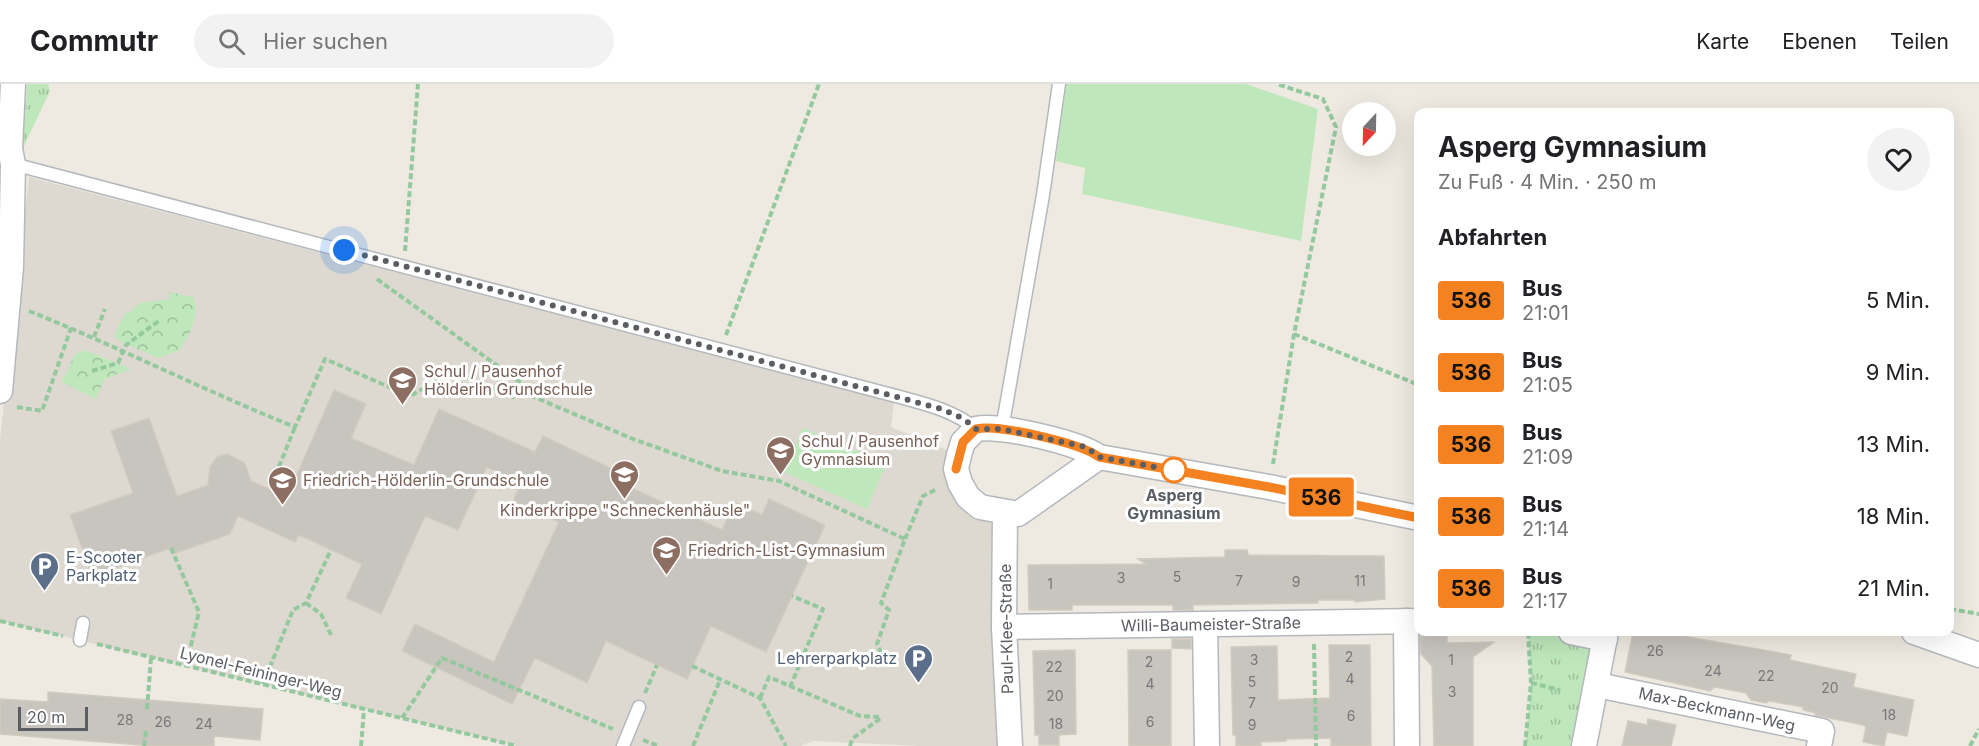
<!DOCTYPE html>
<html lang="de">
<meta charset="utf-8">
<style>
:root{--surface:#fff;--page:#f2f2f2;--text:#202124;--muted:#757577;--line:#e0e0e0}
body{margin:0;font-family:Inter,sans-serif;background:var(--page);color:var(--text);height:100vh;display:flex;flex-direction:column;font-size:22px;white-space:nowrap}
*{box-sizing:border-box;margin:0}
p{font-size:20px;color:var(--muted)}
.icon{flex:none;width:33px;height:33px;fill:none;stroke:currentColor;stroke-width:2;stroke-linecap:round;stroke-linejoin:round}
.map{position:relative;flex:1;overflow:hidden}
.sheet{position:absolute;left:1414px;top:24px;width:540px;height:528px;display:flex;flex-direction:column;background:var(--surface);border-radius:12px;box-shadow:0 6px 24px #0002}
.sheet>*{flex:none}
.badge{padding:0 12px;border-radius:4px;font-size:21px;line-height:39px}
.needle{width:39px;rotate:202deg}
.fabs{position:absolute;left:1342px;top:18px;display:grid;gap:12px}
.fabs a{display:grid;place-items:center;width:54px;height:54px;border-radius:50%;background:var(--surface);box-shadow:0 6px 24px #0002;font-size:30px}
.scale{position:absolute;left:18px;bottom:15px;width:70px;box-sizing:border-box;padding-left:6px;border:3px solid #5a5e63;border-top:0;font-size:16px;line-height:21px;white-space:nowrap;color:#5a5e63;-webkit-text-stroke:4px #fff;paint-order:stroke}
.you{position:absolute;width:30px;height:30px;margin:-15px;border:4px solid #fff;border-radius:50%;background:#1a73e8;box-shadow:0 0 0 9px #1a73e833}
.map>.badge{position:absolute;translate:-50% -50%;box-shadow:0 0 0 3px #fff}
h2{padding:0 24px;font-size:22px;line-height:54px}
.round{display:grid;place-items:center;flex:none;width:63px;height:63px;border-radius:32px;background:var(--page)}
.headline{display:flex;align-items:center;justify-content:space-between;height:102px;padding:0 24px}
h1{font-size:28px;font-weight:700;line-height:45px}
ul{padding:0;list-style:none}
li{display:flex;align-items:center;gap:18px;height:72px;padding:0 24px}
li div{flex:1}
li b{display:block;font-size:22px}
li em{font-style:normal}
li .badge{min-width:66px;font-weight:700;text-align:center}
header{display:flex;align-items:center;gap:36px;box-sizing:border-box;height:84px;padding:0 30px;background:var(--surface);border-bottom:2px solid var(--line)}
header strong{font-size:28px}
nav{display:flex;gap:33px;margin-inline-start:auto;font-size:21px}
.search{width:420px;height:54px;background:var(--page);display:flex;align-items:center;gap:15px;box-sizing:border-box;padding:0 21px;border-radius:33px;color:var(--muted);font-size:22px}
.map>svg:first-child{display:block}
.education{fill:#ded9d0}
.grass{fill:url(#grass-tufts)}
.park{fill:url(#park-crowns)}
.garden{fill:#bfe7bc}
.building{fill:#c8c4be;stroke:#d2cbbf;stroke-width:1.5}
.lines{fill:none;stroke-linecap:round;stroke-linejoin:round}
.service-casing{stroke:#b4b8bd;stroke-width:15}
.minor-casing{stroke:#b4b8bd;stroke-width:27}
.path{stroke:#94c89f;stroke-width:4;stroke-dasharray:6 3;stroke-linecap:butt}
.service{stroke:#fff;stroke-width:12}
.minor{stroke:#fff;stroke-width:24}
.line-casing{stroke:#fff;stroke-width:14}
.line{stroke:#f58220;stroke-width:9}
.walk{stroke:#5a5e63;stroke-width:6;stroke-dasharray:0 10.8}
.stop-dot{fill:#fff;stroke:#f58220;stroke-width:3}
.labels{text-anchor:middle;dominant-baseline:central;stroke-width:6;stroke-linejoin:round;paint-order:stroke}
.number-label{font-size:14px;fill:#76787a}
.education-label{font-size:16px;fill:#785e54;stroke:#fff;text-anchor:start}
.stop-label{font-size:16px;font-weight:bold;fill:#5a5e63;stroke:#fff}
.service-label{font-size:16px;fill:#4e5e75;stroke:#fff;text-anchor:start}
.street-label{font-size:16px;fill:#5a5e63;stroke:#fff}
</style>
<header>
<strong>Commutr</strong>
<div class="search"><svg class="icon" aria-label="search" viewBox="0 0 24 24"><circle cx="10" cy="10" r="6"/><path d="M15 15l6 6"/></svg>Hier suchen</div>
<nav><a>Karte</a><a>Ebenen</a><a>Teilen</a></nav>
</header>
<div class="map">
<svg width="1979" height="662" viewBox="0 0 1979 662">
<defs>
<pattern id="grass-tufts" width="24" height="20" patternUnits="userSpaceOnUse" patternTransform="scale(1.5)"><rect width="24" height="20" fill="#bfe7bc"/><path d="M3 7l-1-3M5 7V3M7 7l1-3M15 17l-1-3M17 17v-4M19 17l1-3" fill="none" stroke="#9ebe9c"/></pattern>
<pattern id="park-crowns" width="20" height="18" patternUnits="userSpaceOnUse" patternTransform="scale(1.5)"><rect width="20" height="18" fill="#bfe7bc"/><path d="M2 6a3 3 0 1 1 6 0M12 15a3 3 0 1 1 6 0" fill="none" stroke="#9ebe9c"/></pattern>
</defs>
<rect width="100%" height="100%" fill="#eeeae1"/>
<polygon class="education" points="29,93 894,318 891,343 959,371 956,385 998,440 1003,662 920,662 813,657 800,662 517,662 0,537 0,356"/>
<g class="grass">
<polygon points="27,0 48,0 50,7 23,64"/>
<polygon points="1528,548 1571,548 1605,555 1584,662 1525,662 1531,599"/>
</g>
<g class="park">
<path d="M169,208L193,213C201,230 190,250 180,266L158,274L121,258L114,252L125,229H129L140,219L170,215Z"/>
<polygon points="85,266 131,285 105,295 96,315 62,298 75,270"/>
</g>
<g class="garden">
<polygon points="1066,0 1246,0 1318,25 1301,157 1082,110 1085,84 1056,77"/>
<polygon points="803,344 886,380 867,425 784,388"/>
</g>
<g class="building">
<polygon points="334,306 366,320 351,354 414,381 439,325 535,368 543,352 617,387 613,395 722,446 735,418 762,431 769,415 825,441 766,568 711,542 687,595 606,557 587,599 535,574 512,620 402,567 415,540 494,578 559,438 513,417 521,399 487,383 458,446 425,432 381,530 346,514 362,480 299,451 295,458 238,432 230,450 173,470 171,464 92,492 70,431 133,409 111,347 149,334 177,412 208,401 210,383 217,373 227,370 245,379 251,397 287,413"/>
<polygon points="1225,466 1247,466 1248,471 1384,472 1385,515 1355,518 1355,516 1318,516 1318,519 1193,521 1193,526 1173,526 1173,521 1072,521 1072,526 1029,526 1028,481 1146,480 1138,475 1225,473"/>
<polygon points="1447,548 1447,559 1494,558 1473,573 1473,662 1434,662 1432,582 1421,570 1420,551"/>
<polygon points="1633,548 1671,548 1671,550 1791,571 1790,576 1856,590 1853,603 1914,616 1907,652 1887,648 1884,662 1863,658 1866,643 1863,641 1815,631 1816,629 1803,626 1803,623 1769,617 1766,619 1751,616 1746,609 1715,603 1710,607 1625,588"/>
<polygon points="1172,555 1191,555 1191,565 1172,564"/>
<polygon points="1329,561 1370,561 1371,662 1331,662 1331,654 1286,655 1286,657 1261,658 1261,662 1236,662 1236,651 1233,651 1231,563 1277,562 1278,616 1330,614"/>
<polygon points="1075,566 1076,650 1059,651 1059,661 1039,661 1039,651 1035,651 1033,567"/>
<polygon points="1128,566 1171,566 1171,662 1129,662"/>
<polygon points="48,608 263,625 260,656 214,652 214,662 154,662 0,650 0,615 48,618"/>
<polygon points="1648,635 1676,641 1671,662 1622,662 1628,637 1647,641"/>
</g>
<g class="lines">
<defs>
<g id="service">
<path d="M13,80L896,312C925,320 953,326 976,345"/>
<polyline points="1002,345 1043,111 1059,0"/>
<polyline points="80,556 83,539"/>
<polyline points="623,662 639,623"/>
</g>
<g id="minor">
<polyline points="0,307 11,183 13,80 10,65 13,0"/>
<path d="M1099,373L1018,430L980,423L968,413L960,399L956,385L959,371L963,358L976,345C1000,340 1080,359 1099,373L1269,403L1419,434"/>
<polyline points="1005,428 1004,543 1010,662"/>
<polyline points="1406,537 1407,662"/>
<polyline points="1205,540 1207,662"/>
<polyline points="1004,543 1419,537"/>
<polyline points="1571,548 1605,555"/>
<polyline points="1914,548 1979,571"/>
<polyline points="1597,601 1822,647 1819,662"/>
<polyline points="1584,662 1606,548"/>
</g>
</defs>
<use href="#service" class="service-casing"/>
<use href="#minor" class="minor-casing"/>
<g class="path">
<polyline points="405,167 418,0"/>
<polyline points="377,195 544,315"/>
<path d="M29,227C119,263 205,307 295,343L325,275L410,312L453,288L516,314L520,307L633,355L722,387L779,397L905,455L881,519L889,526L877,560L884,575"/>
<polyline points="1294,250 1419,301"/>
<polyline points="726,251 819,0"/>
<polyline points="94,253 105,225"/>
<polyline points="92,287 118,279 126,261 160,236"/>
<polyline points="17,323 42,327 71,244"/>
<polyline points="1273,380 1294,250 1336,43 1323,15 1277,0"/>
<polyline points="294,397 276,390 295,343"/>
<polyline points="905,455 923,412 937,405"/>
<polyline points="171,464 199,528 186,582"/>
<polyline points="306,519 321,530 331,551"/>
<polyline points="1950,525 1979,530"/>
<polyline points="0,537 63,552"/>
<polyline points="97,560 517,662"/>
<polyline points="1314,560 1316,662"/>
<polyline points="692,582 760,614 786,662"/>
<polyline points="1531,599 1560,606"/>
<polyline points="263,600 293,526 306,519 331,466"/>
<polyline points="790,603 823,525 792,512"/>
<polyline points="645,609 657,581"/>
<polyline points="760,614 769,593 860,632 881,633"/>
<polyline points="147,625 151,574"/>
<polyline points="402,634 442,574 613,645"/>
<polyline points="643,656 659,662"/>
<polyline points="144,662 146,647"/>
<polyline points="361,662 364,626"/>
<polyline points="693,662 720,596"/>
<polyline points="850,662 852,655 881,634"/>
<polyline points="1525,662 1531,599 1528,548"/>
<polyline points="1970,662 1979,645"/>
</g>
<use href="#service" class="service"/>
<use href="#minor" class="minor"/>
</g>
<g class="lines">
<defs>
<path id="line" d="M956,385L963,358L976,345C999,340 1080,359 1099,373L1269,403L1419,434"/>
</defs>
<use href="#line" class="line-casing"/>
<use href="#line" class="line"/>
<polyline class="walk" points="344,166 942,325 964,335 976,345 1002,345 1086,363 1099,373 1178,387 1174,386"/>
</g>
<defs>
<symbol id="school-pin" viewBox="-11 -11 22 30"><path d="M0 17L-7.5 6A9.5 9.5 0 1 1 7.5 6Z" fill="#8d6e63" stroke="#fff"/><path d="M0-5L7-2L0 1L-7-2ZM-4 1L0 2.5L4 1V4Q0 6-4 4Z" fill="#fff"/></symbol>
<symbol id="parking-pin" viewBox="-11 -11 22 30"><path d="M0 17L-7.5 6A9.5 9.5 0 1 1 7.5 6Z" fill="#5c6f8a" stroke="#fff"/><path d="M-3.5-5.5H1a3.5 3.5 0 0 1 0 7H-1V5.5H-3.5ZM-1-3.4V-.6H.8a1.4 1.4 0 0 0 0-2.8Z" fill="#fff"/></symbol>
</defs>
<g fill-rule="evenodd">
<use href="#school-pin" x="386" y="280" width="33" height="45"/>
<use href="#school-pin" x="764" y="350" width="33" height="45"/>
<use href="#school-pin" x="608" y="374" width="33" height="45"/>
<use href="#school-pin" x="266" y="380" width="33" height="45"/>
<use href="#school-pin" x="650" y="450" width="33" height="45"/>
<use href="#parking-pin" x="28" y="466" width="33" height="45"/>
<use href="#parking-pin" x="902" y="558" width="33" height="45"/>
</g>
<circle class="stop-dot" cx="1174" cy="386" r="12"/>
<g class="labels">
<g class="number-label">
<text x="1177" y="492">5</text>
<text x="1121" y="493">3</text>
<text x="1239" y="496">7</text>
<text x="1360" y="496">11</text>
<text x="1296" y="497">9</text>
<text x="1050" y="499">1</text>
<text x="1655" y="566">26</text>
<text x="1349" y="572">2</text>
<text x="1254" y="575">3</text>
<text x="1451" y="575">1</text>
<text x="1149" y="577">2</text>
<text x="1054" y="582">22</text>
<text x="1713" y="586">24</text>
<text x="1766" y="591">22</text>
<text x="1350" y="594">4</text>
<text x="1252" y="597">5</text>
<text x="1150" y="599">4</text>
<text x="1830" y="603">20</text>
<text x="1452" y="607">3</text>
<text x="1055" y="611">20</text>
<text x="1252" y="618">7</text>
<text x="1889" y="630">18</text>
<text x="1351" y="631">6</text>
<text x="125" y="635">28</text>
<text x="163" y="637">26</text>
<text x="1150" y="637">6</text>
<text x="204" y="639">24</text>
<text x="1056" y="639">18</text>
<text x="1252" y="640">9</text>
</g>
<g class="education-label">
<text x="424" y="287">Schul / Pausenhof<tspan x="424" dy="18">Hölderlin Grundschule</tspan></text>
<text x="801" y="357">Schul / Pausenhof<tspan x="801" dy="18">Gymnasium</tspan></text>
<text x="303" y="396">Friedrich-Hölderlin-Grundschule</text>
<text x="625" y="426" text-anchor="middle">Kinderkrippe "Schneckenhäusle"</text>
<text x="688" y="466">Friedrich-List-Gymnasium</text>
</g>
<g class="stop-label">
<text x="1174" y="411">Asperg<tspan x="1174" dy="18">Gymnasium</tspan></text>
</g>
<g class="service-label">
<text x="66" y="473">E-Scooter<tspan x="66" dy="18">Parkplatz</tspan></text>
<text x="897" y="574" text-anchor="end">Lehrerparkplatz</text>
</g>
<g class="street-label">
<text transform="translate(1211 540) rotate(-1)">Willi-Baumeister-Straße</text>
<text transform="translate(1006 545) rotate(-91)">Paul-Klee-Straße</text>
<text transform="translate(261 588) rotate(14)">Lyonel-Feininger-Weg</text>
<text transform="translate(1717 625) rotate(12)">Max-Beckmann-Weg</text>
</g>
</g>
</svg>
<div class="fabs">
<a><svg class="needle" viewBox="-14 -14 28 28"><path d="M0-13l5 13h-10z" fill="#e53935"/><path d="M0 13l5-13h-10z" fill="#757577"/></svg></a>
</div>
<div class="scale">20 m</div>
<div class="you" style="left:344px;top:166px"></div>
<b class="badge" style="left:1321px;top:413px;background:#f58220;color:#111">536</b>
<section class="sheet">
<div class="headline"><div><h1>Asperg Gymnasium</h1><p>Zu Fuß · 4 Min. · 250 m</p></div><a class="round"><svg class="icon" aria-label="heart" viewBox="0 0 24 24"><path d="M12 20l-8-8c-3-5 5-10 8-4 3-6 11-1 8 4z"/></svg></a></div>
<h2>Abfahrten</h2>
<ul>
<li><span class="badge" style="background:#f58220;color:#111">536</span><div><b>Bus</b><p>21:01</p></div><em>5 Min.</em></li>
<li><span class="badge" style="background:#f58220;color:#111">536</span><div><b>Bus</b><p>21:05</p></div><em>9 Min.</em></li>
<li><span class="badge" style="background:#f58220;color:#111">536</span><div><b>Bus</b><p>21:09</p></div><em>13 Min.</em></li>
<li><span class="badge" style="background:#f58220;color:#111">536</span><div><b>Bus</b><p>21:14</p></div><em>18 Min.</em></li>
<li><span class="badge" style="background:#f58220;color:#111">536</span><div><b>Bus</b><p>21:17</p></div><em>21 Min.</em></li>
</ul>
</section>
</div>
